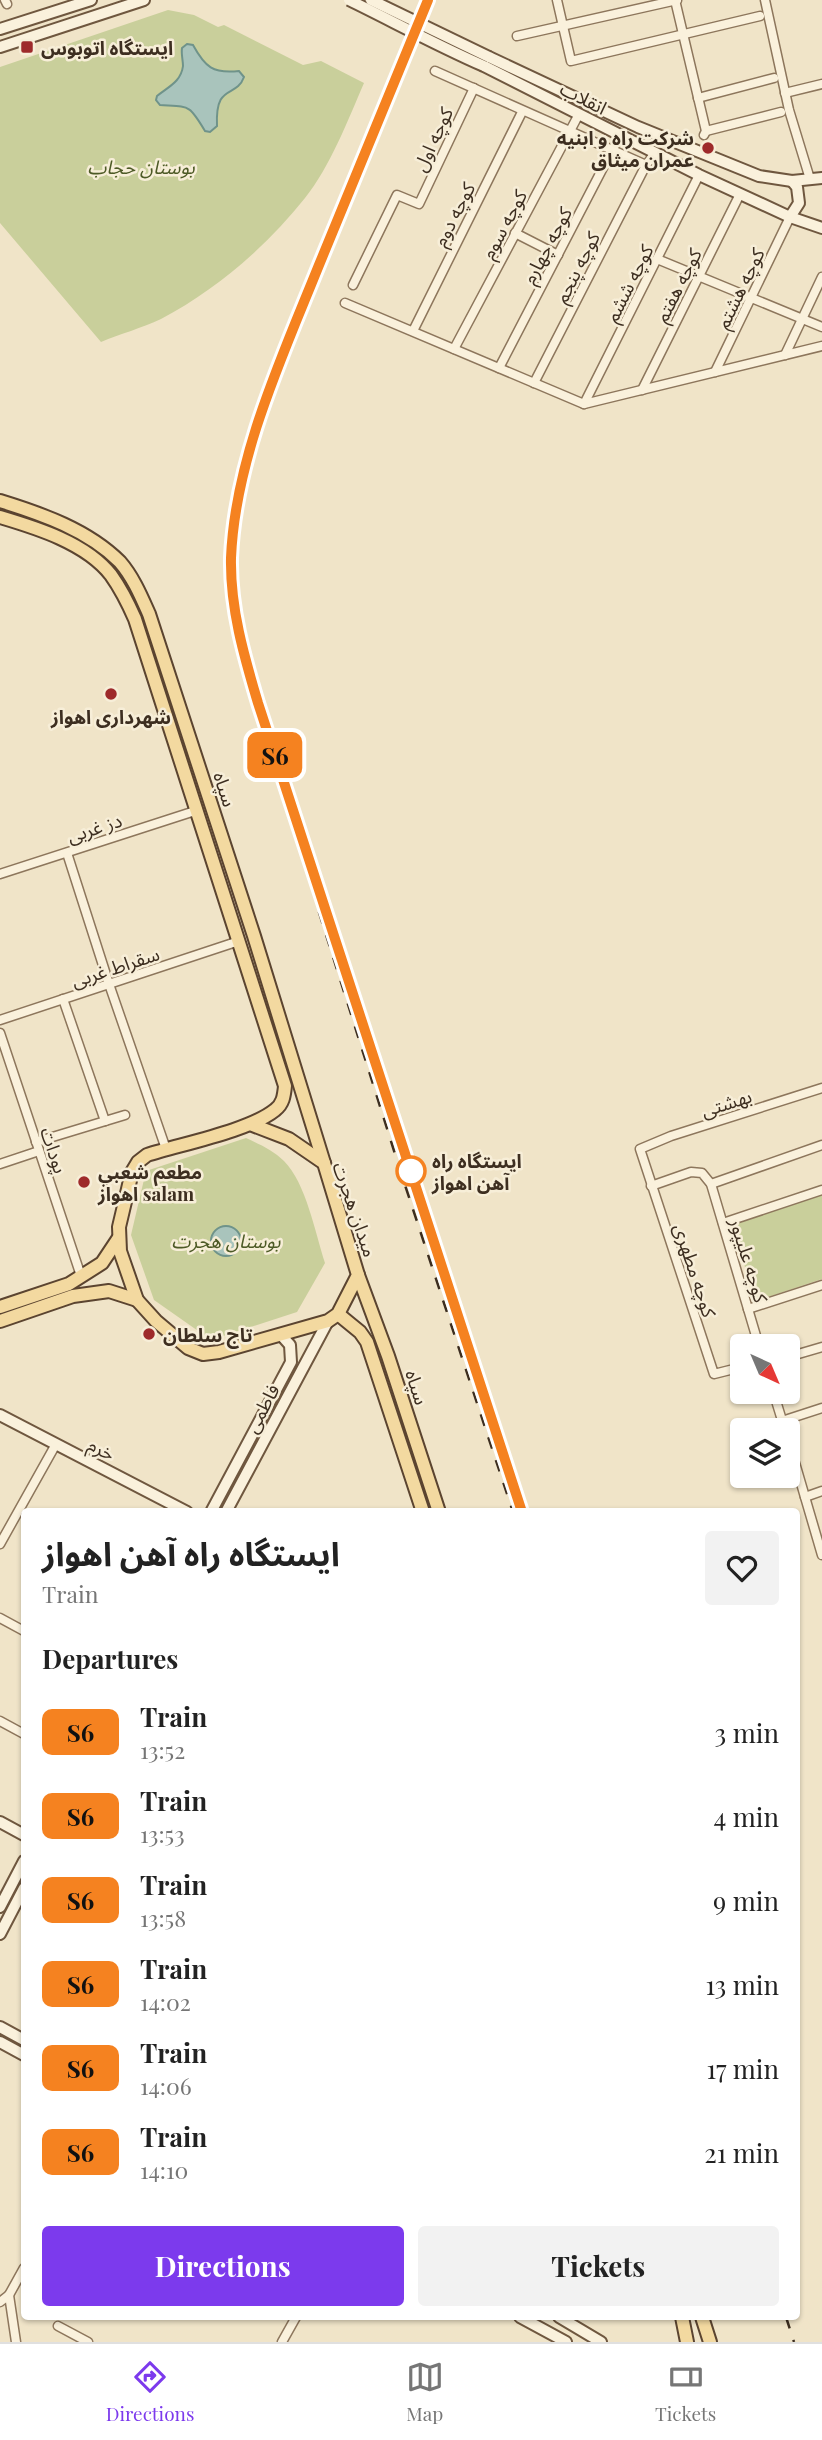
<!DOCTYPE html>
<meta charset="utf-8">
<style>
:root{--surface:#fff;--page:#f2f2f2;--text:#222;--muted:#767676;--line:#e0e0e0;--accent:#7c3aed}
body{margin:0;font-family:"Playfair Display","Noto Sans Arabic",serif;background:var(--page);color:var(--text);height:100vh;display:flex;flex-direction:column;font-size:26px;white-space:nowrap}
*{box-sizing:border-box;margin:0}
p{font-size:23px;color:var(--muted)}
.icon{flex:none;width:38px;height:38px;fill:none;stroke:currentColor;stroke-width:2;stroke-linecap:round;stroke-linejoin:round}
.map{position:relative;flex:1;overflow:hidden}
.side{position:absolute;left:21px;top:1508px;width:779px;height:812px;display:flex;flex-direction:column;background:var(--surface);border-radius:7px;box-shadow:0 2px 5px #0004}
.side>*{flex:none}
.badge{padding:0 14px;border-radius:10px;font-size:24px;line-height:46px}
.needle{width:46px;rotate:136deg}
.buttons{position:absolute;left:730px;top:1334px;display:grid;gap:14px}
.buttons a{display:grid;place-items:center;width:70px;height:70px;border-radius:7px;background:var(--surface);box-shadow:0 2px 5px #0004;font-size:35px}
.map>.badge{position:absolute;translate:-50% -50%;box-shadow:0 0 0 4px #fff}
h2{padding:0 21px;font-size:26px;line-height:63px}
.round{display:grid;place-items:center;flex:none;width:74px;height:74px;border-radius:7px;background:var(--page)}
.headline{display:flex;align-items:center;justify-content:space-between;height:119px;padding:0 21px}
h1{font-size:33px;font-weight:700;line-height:52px}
.button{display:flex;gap:14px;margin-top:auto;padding:14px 21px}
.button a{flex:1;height:80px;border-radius:7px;background:var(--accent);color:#fff;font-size:28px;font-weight:700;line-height:80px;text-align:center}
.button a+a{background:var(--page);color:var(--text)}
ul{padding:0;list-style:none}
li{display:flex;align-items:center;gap:21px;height:84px;padding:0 21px}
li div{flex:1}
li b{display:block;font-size:26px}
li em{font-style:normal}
li .badge{min-width:77px;font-weight:700;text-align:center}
.dock{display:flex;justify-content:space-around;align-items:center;height:98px;border-top:2px solid var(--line);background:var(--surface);font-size:19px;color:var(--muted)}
.dock a{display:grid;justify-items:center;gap:4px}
.dock .active{color:var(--accent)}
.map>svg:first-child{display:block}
.green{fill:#c9cf9b}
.water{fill:#a9c4bc;stroke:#6f938a;stroke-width:2}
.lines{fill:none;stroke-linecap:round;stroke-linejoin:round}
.street-casing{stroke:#8d765c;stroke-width:11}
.secondary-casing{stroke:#6f573f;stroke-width:14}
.primary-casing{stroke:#5b4430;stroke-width:16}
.street{stroke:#faf1dc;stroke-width:8}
.secondary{stroke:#faf1dc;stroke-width:10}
.primary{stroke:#f3d9a0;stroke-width:12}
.rail{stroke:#3d2e20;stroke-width:2.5;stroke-dasharray:12 12;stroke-linecap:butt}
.secondary-bridge-casing{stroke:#6f573f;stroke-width:14;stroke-linecap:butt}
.secondary-bridge{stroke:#faf1dc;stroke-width:10}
.line-casing{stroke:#fff;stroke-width:16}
.line{stroke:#f58220;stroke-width:10}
.poi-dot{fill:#9e2a2b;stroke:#f7eed8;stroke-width:2.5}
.stop-dot{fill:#fff;stroke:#f58220;stroke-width:3.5}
.labels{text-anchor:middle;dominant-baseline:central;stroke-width:5;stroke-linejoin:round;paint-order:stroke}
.poi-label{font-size:19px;font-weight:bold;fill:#3d2e20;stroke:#f7eed8;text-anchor:start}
.street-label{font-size:19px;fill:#3d2e20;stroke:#f7eed8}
.park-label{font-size:19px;font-style:italic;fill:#4d5a26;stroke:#f7eed8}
.stop-label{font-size:19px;font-weight:bold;fill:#3d2e20;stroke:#f7eed8;text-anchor:start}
</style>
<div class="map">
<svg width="822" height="2342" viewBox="0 0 822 2342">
<rect width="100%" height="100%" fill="#f0e4c8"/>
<g class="green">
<path d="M168,10L194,15L218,27L224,25L303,65L321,61L364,83C348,120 330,167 305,198C266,247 216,290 161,319C142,328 120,334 101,342L0,223V67Z"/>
<path d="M246,1138C259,1144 273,1150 284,1161C306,1183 315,1232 325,1263L297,1312L211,1340L154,1300L131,1235L146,1171Z"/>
<polygon points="822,1195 822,1279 756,1301 731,1224"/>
</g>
<g class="water">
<path d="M187,44L193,45C205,67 213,74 239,71L244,77C236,99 215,82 217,126L210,132L205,131C189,104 190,107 160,105L156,100L157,96C168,87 181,82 183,66C183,60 181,54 182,48Z"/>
<circle cx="226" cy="1241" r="15"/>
</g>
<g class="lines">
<defs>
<g id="street">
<polyline points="5,0 7,4"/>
<polyline points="557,0 571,61 760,16"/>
<polyline points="675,0 706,131 704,135"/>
<polyline points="765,0 789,110 810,179"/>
<polyline points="517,36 677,0"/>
<polyline points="435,71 646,165 655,153"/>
<polyline points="785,93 822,84"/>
<polyline points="698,98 774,78"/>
<polyline points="706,131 781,112"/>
<polyline points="515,233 558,255"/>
<polyline points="657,259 822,327"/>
<polyline points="353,285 397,195 419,204 474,88"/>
<polyline points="345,303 584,404 822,346"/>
<polyline points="413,331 522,112"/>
<polyline points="454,349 579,114"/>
<polyline points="785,355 822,277"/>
<polyline points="499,368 620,135"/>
<polyline points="715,372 790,217"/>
<polyline points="534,383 646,165"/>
<polyline points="642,390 740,194"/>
<polyline points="584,404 699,175"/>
<polyline points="67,853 109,984 166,1149"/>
<polyline points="0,874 198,810"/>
<polyline points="63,999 105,1121"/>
<polyline points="0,1020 239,941"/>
<polyline points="0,1033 81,1276"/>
<polyline points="36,1142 125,1115"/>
<polyline points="0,1164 39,1151"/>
<polyline points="711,1184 822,1145"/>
<polyline points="651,1186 691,1172 702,1173 711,1184 759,1346"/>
<polyline points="723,1223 822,1190"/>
<polyline points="748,1309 822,1285"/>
<polyline points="788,1357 822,1347"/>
<polyline points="742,1367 714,1374 640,1149 671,1136 822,1088"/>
<polyline points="773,1391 785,1430"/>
<polyline points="782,1421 822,1408"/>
<polyline points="788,1439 822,1555"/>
<polyline points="805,1497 822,1491"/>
<polyline points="0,1544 56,1444"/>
<polyline points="0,1618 24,1631"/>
<polyline points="0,1721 24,1734"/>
<polyline points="0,2302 9,2295"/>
<polyline points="58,2326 88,2342"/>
<polyline points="16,2342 9,2295 24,2268"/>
<polyline points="282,2342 296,2317"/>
</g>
<g id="secondary">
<polyline points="0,29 91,0"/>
<polyline points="0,47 144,0"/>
<polyline points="489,57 638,127 759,176 792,181 822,178"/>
<polyline points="484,66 699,175 790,217 822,228"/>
<polyline points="790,217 799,203 797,187 792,181"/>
<polyline points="0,1415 187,1512"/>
<polyline points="211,1512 291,1362 290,1345 281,1335"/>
<polyline points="226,1512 328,1321"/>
<polyline points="0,1822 24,1835"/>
<polyline points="0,1907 24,1861"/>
<polyline points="0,1934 24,1888"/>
<polyline points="0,2027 24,2040"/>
<polyline points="0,2042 24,2055"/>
<polyline points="520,2317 566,2342"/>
<polyline points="559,2317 601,2342"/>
</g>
<g id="primary">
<path d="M0,501C42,514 88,530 120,562C133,577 141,596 149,614L254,936L324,1163"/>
<path d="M0,517C37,528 86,543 111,575C121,589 128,603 135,619L285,1086C284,1096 283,1104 275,1110C249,1131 181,1144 147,1155L138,1162L132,1172L119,1227L120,1251L137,1300L156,1321L188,1348L203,1354L219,1352L328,1321L338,1314L358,1275L324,1163L289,1139L250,1124"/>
<polyline points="358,1275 388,1356 439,1512"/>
<polyline points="0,1307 69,1284 102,1263 118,1239"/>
<polyline points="338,1314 360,1332 367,1342 423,1512"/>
<polyline points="0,1321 73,1296 109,1291 137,1300"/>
<polyline points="682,2317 687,2342"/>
<polyline points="702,2317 710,2342"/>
</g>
</defs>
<use href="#street" class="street-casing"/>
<use href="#secondary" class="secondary-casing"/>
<use href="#primary" class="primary-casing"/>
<use href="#street" class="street"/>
<use href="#secondary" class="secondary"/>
<use href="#primary" class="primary"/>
<g class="rail">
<polyline points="428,0 269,394 239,487 231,559 234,601 242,650 295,815 308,860 317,906 401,1173 513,1512"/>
<polyline points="786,2317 794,2342"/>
</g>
<defs>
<g id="secondary-bridge">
<path d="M349,0C394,22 438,46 484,66"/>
<polyline points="371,0 489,57"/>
</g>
</defs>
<use href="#secondary-bridge" class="secondary-bridge-casing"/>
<use href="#secondary-bridge" class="secondary-bridge"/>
</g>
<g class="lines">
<defs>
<path id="line" d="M428,0C391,88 356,177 319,265C282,357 235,458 231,558C230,608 244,656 258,703L522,1512"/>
</defs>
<use href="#line" class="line-casing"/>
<use href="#line" class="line"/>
</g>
<g class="poi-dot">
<rect x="20" y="40" width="14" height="14" rx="3.5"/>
<circle cx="708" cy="148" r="7"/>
<circle cx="111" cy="694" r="7"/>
<circle cx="84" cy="1182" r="7"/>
<circle cx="149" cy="1334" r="7"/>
</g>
<circle class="stop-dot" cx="411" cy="1171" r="14"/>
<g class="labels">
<g class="poi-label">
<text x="41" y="47">ایستگاه اتوبوس</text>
<text x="694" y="137" text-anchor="end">شرکت راه و ابنیه<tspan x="694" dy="22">عمران میثاق</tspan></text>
<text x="111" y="716" text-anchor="middle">شهرداری اهواز</text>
<text x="98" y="1171">مطعم شعبي<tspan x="98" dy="22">اهواز salam</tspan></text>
<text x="163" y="1334">تاج سلطان</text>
</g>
<g class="street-label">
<text transform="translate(584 97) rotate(27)">انقلاب</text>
<text transform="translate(432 139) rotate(-65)">کوچه اول</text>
<text transform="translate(453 214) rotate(-63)">کوچه دوم</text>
<text transform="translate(503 224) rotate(-62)">کوچه سوم</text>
<text transform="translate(546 245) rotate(-62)">کوچه چهارم</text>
<text transform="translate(576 267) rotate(-63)">کوچه پنجم</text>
<text transform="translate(628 283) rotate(-63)">کوچه ششم</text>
<text transform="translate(677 285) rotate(-63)">کوچه هفتم</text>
<text transform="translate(739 288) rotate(-64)">کوچه هشتم</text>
<text transform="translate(226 789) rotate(72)">سپاه</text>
<text transform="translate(94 827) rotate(-18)">دز غربی</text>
<text transform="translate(115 966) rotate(-18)">سقراط غربی</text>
<text transform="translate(726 1102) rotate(-18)">بهشتی</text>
<text transform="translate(55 1150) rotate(72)">پودات</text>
<text transform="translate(356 1209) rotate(71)">میدان هجرت</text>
<text transform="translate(750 1260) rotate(73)">کوچه علیپور</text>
<text transform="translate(696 1270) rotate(72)">کوچه مطهری</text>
<text transform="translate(418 1387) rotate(72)">سپاه</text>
<text transform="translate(261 1408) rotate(-62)">فاطمی</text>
<text transform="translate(102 1448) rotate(27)">خرم</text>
</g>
<g class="park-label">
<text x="141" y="166">بوستان حجاب</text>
<text x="226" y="1240">بوستان هجرت</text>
</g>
<g class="stop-label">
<text x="432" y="1160">ایستگاه راه<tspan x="432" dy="22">آهن اهواز</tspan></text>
</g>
</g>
</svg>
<div class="buttons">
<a><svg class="needle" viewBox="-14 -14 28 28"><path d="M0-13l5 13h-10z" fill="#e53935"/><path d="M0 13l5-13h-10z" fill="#767676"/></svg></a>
<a><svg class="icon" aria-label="layers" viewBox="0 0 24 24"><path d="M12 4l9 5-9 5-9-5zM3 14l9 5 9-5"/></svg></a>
</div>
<b class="badge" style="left:275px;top:755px;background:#f58220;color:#111">S6</b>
<section class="side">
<div class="headline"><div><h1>ایستگاه راه آهن اهواز</h1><p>Train</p></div><a class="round"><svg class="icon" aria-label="heart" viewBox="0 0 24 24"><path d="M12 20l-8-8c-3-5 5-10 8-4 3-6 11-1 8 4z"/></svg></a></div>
<h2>Departures</h2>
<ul>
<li><span class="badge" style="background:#f58220;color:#111">S6</span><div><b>Train</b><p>13:52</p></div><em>3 min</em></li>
<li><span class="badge" style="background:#f58220;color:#111">S6</span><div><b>Train</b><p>13:53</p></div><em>4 min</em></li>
<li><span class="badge" style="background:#f58220;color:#111">S6</span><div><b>Train</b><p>13:58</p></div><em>9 min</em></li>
<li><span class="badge" style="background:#f58220;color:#111">S6</span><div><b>Train</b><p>14:02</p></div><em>13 min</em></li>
<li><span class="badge" style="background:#f58220;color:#111">S6</span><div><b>Train</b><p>14:06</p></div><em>17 min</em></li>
<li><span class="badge" style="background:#f58220;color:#111">S6</span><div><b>Train</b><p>14:10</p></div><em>21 min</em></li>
</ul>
<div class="button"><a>Directions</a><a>Tickets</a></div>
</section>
</div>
<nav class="dock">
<a class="active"><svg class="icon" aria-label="directions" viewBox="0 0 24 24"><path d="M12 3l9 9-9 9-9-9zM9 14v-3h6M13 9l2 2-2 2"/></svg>Directions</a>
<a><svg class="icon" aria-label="map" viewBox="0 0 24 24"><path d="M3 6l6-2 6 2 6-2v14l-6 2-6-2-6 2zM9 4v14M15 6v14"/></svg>Map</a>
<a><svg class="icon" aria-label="tickets" viewBox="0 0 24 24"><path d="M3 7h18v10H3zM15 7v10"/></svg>Tickets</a>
</nav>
